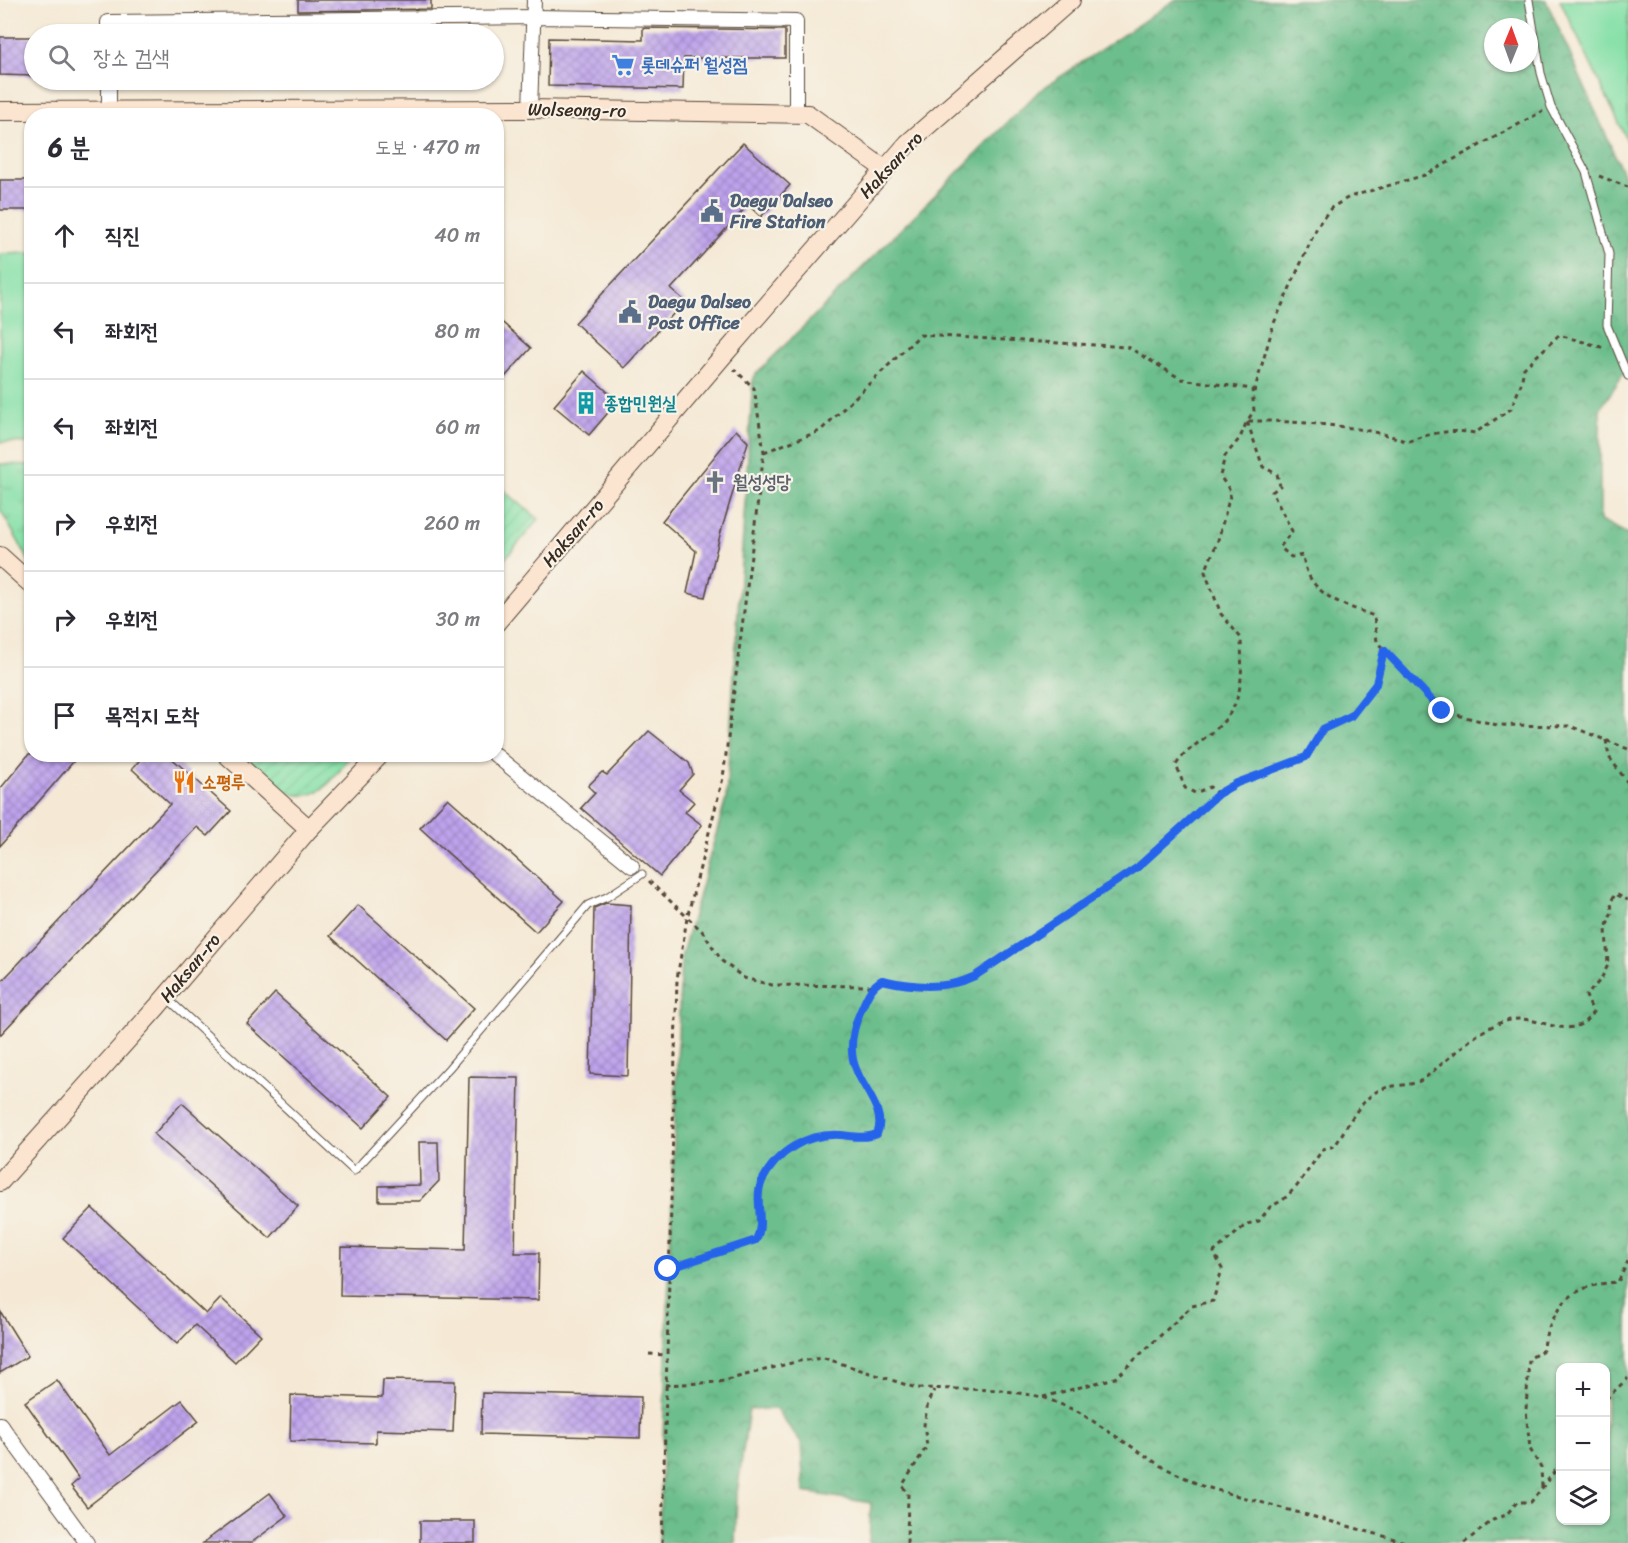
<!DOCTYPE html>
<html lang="ko">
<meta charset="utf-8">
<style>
body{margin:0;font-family:Sriracha,"Poor Story",sans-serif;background:#f2f2f3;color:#2b2b33}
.controls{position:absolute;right:18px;bottom:18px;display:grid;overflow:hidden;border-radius:12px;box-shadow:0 2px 4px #0004}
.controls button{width:54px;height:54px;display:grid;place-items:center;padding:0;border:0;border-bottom:2px solid #e1e1e2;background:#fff;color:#2b2b33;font:30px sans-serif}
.compass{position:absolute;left:1484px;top:18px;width:54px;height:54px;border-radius:50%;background:#fff;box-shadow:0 2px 4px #0004;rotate:1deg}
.stop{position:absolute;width:18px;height:18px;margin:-14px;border:4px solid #2563eb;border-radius:50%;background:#fff}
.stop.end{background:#2563eb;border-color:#fff;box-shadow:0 2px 6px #0008}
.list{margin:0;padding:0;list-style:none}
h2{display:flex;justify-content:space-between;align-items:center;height:78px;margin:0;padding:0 24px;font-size:26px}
h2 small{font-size:20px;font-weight:400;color:#7c7c81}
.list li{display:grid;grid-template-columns:39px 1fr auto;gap:18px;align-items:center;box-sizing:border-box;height:96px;padding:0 24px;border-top:2px solid #e1e1e2}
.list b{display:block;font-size:22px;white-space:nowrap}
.list em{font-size:20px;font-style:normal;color:#7c7c81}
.icon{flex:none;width:33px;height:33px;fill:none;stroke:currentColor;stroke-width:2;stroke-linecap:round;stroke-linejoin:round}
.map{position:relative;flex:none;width:1628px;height:1543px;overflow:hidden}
.search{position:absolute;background:#fff;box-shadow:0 2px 4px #0004;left:24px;top:24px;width:480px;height:66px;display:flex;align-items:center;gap:15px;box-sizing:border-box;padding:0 21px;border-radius:33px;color:#7c7c81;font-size:22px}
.panel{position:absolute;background:#fff;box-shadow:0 2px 4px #0004;left:24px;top:108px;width:480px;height:654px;border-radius:24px}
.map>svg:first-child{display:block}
.grass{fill:url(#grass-tufts);stroke:#608562;stroke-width:1.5}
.forest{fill:url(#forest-crowns);stroke:#547455;stroke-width:1.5;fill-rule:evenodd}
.garden{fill:url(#garden-furrows);stroke:#608562;stroke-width:1.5}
.pitch{fill:#85e0a7;stroke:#608562;stroke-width:1.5}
.building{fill:url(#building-cross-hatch)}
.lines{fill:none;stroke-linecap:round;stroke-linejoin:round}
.lane-casing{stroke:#574739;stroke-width:9}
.street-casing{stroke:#574739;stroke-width:16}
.secondary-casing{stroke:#574739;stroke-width:20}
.path{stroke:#574739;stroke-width:3;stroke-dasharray:4.5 4.5;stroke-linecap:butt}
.lane{stroke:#fff;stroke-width:7}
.street{stroke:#fff;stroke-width:14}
.secondary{stroke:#fce5d0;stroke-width:18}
.route{stroke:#2563eb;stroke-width:8}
.labels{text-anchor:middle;stroke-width:4.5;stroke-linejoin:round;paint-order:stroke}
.shop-label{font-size:18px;font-weight:bold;fill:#366cbe;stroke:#f7f3e8;text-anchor:start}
.street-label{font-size:18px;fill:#3b2a1e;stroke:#f7f3e8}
.service-label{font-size:18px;font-weight:bold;fill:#4e5e75;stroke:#f7f3e8;text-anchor:start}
.culture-label{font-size:18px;font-weight:bold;fill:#0d838f;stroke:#f7f3e8;text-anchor:start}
.worship-label{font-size:18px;font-weight:bold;fill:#5b616d;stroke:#f7f3e8;text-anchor:start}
.food-label{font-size:18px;font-weight:bold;fill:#c56008;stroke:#f7f3e8;text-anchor:start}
</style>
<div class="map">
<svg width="1628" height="1543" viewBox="0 0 1628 1543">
<defs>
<pattern id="grass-tufts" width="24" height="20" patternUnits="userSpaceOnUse" patternTransform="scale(1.5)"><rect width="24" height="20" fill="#85e0a7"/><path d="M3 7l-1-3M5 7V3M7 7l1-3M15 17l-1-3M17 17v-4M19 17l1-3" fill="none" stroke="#74c08f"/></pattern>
<pattern id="forest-crowns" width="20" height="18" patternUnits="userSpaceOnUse" patternTransform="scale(1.5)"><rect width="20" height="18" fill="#6cbe8c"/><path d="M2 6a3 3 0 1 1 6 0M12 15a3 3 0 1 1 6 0" fill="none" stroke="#5a9b72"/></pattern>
<pattern id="garden-furrows" width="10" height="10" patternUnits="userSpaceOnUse" patternTransform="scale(1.5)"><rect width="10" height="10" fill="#85e0a7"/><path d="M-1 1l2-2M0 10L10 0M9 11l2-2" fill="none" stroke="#74c08f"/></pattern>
<pattern id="building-cross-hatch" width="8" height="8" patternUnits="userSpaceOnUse" patternTransform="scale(1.5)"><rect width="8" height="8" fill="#bea3ed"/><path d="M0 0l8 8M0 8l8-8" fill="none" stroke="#9c85bf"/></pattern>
</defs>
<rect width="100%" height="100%" fill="#f7f3e8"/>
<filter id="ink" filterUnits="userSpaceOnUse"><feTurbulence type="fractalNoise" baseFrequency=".0167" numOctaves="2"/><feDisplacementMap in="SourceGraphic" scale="12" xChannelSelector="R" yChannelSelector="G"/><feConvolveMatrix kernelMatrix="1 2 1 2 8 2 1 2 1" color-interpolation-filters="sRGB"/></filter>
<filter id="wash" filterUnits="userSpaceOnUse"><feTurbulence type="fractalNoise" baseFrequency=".008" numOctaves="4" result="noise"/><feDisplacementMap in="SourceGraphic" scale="24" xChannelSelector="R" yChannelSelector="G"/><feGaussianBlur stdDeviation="1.35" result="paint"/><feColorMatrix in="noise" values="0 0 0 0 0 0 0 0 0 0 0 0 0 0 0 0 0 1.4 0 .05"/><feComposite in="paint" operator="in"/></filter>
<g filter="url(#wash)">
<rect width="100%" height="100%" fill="#f5e9d5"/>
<!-- grass -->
<polygon class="grass" points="0,464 31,465 31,564 0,509"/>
<!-- forest -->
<path class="forest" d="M1175,0H1546L1625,178H1628V367L1600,409V521L1628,535V1543H869L871,1503L804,1492L801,1443L776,1409H749L737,1493L735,1543H659L681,957L726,799L753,377L1039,91ZM1493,27H1529V63H1493ZM1560,1368H1606V1520H1560Z"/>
<!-- garden -->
<g class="garden">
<polygon points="497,485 539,519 497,568"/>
<path d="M235,755H351C344,764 337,776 328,784C297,815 259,774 235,755Z"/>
</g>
<!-- pitch -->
<g class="pitch">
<polygon points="1560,0 1628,0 1628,142"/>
<polygon points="31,253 31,443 0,442 0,254"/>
</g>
<g id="blocks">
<!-- building -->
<g class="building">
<polygon points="298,0 431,0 431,9 298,11"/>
<polygon points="431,27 431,34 298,34 298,29"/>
<polygon points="643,28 785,30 785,58 684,58 683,89 548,86 549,38 643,40"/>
<polygon points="0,37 34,37 34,76 0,75"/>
<polygon points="743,143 790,185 761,217 748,205 671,289 685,301 624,368 575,323"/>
<rect x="0" y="180" width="32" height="30"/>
<polygon points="496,317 531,348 496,387"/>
<polygon points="584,371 618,401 589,435 554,406"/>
<polygon points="736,430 748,442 720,535 705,597 687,593 696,551 662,521"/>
<polygon points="649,731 689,763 693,774 679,790 694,802 685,812 702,825 660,876 581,808 595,793 588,786 602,772 607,775"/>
<polygon points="29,754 80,754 0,846 0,789"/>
<polygon points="145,754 167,754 231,811 208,836 197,827 0,1035 0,983 170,804 132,769"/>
<polygon points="448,798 564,901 536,932 420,828"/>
<polygon points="606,903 631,905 628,1076 590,1074 594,908"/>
<polygon points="358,905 474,1008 446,1040 330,936"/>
<polygon points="275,993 391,1097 363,1128 247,1024"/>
<polygon points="469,1077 519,1078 515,1253 539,1253 538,1300 340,1296 341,1247 465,1250"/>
<polygon points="182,1103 298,1206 270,1238 154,1134"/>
<polygon points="419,1142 438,1142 439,1181 420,1201 379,1201 379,1186 420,1185"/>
<polygon points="92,1208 206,1314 221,1298 261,1335 235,1362 195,1325 177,1344 63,1238"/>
<polygon points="0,1311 28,1356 0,1373"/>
<polygon points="57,1380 110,1455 182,1400 199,1421 87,1507 71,1486 79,1479 25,1402"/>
<polygon points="383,1380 455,1381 453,1432 376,1430 376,1443 290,1441 291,1395 382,1398"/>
<polygon points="482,1393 641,1397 640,1438 481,1434"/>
<polygon points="270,1493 287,1516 251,1543 203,1543"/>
<rect x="420" y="1521" width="55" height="22"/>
</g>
</g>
</g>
<g filter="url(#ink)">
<use href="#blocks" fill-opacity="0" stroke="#574739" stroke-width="1.5"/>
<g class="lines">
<!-- lane casing -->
<g class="lane-casing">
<g id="lane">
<polyline points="1529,0 1541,73 1551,107 1586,172 1609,254 1607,325 1628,376"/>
<polyline points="167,998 354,1171 449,1068 588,905 607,897 642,874"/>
</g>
</g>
<!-- street casing -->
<g class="street-casing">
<g id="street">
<polyline points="108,34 108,22 534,17 796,21 796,113"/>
<polyline points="109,80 109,112"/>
<polyline points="530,109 534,0"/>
<polyline points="494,754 632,866"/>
<polyline points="0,1424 87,1543"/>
</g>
</g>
<!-- secondary casing -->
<g class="secondary-casing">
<g id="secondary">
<polyline points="0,111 530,109 808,114 884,169"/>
<polyline points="0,556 32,585"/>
<polyline points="496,623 722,357 908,143 1071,0"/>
<polyline points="226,754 309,829"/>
<polyline points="0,1182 157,1007 309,829 381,754"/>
</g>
</g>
<!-- path -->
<g class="path">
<polyline points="1599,176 1628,187"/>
<polyline points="1254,392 1274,323 1318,225 1331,208 1349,197 1425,175 1543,111"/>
<path d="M764,452L820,431L920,335L1128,347L1181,379L1252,389L1254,411L1247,421L1263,467L1277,474L1280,486L1272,492L1292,531L1280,547L1291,557L1303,555C1307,595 1342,604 1374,616L1377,642L1441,711L1497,725L1570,726L1628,749"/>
<polyline points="1606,740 1609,757 1628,783"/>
<path d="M1218,794L1210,787L1195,793L1185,788L1176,765C1185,751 1197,744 1210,734C1245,707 1242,679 1241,638L1221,614L1205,572L1218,540L1231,492L1220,476L1225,456L1240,438L1247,421C1286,420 1373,426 1407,442C1430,433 1450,429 1475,433L1511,409L1521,384L1524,368L1559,335L1605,348"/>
<polyline points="649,881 702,931 722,961 744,978 772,985 872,986"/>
<path d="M668,1269L756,1240C766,1223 754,1202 761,1184C773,1156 804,1134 835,1135C848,1135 865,1140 877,1134C889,1109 857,1084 853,1060C850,1043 854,1025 861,1010C867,997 870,987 882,980C912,987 947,990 975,976L1139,867L1218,794L1237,783L1306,757L1323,729L1351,716L1376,684L1384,650"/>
<polyline points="649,1354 666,1355"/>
<polyline points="665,1385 719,1382 799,1361 824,1358 916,1388 1001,1390 1043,1397 1079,1412 1161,1466 1202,1486 1409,1543"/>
<path d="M1043,1397L1115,1378L1192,1306L1213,1301L1222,1269L1214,1252L1247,1224L1259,1221L1270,1207L1283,1200L1297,1186L1323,1149L1335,1146C1346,1128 1356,1107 1373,1094C1389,1082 1406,1088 1420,1081C1426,1078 1433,1071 1438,1067C1460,1049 1482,1026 1510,1020C1539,1013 1572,1046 1593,1012L1586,996L1601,979L1608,965L1606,928L1612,912L1611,902L1615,894L1628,900"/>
<polyline points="1606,1399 1628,1378"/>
<path d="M1542,1487L1541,1468L1530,1449L1526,1410L1529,1359L1543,1350C1545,1344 1545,1337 1547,1332C1562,1295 1579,1285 1618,1282L1628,1261"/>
<polyline points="662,1543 677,979 687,918 723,778 764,452 754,388 734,369"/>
<polyline points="907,1543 908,1493 902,1486 927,1446 924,1425 928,1402 934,1390"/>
<polyline points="1464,1543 1493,1520 1506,1515 1517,1502 1531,1502 1555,1471 1560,1471"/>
</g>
<!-- lane -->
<use href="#lane" class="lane"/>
<!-- street -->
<use href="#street" class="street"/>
<!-- secondary -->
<use href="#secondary" class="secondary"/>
</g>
</g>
<g class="lines" filter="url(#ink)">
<!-- route -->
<path class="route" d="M668,1269L756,1240C766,1222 753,1200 762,1181C777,1151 807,1133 841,1135C852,1136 866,1139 877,1134C887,1112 863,1089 856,1069C848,1050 853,1028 861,1010C867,997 870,987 882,980C912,987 947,990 975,976L1138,867L1218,794L1237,783L1306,757L1323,729L1351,716L1376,684L1384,650L1442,711"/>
</g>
<!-- icons -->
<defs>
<g id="supermarket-bare" transform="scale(1.8)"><path d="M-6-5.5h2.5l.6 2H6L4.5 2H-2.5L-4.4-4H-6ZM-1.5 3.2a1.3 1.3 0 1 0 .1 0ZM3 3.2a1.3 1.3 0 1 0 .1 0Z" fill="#3f7fe0" stroke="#f7f3e8" stroke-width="2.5" paint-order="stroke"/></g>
<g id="civic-bare" transform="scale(1.8)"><path d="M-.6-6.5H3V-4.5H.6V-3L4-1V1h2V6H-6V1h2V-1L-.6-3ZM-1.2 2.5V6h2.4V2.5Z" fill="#5c6f8a" stroke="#f7f3e8" stroke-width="2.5" paint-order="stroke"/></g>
<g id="building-bare" transform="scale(1.8)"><path d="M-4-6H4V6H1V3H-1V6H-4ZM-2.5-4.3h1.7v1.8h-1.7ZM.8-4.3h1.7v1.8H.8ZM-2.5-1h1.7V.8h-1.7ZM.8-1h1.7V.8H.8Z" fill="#0f9aa8" stroke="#f7f3e8" stroke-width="2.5" paint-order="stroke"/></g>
<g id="church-bare" transform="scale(1.8)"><path d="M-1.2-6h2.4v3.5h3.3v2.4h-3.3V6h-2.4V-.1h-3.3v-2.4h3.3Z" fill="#6b7280" stroke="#f7f3e8" stroke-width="2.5" paint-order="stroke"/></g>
<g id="restaurant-bare" transform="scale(1.8)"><path d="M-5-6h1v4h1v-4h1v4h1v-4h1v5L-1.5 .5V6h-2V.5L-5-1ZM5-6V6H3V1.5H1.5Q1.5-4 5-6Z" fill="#e8710a" stroke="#f7f3e8" stroke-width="2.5" paint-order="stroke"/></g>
</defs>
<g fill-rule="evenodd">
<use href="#supermarket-bare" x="623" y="65"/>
<use href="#civic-bare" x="712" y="211"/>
<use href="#civic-bare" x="630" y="312"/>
<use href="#building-bare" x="586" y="403"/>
<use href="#church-bare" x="715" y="482"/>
<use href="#restaurant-bare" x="184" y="782"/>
</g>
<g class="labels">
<!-- shop labels -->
<g class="shop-label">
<text x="641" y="71">롯데슈퍼 월성점</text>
</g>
<!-- street labels -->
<g class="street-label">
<text transform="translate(577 110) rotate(1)" y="6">Wolseong-ro</text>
<text transform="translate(891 165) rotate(-47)" y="6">Haksan-ro</text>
<text transform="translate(573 533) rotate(-49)" y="6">Haksan-ro</text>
<text transform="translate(190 968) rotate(-50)" y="6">Haksan-ro</text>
</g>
<!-- service labels -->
<g class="service-label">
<text x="730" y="207">Daegu Dalseo<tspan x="730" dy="21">Fire Station</tspan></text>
<text x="648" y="308">Daegu Dalseo<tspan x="648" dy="21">Post Office</tspan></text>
</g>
<!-- culture labels -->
<g class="culture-label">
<text x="604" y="409">종합민원실</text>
</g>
<!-- worship labels -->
<g class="worship-label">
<text x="733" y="488">월성성당</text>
</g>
<!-- food labels -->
<g class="food-label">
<text x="202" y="788">소평루</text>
</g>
</g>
</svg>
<div class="controls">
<button>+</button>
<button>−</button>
<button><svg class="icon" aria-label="layers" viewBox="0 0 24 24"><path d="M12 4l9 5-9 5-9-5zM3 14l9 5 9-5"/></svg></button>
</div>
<svg class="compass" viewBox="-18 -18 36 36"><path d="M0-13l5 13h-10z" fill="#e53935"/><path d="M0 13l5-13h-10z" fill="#7c7c81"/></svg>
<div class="stop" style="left:668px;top:1269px"></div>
<div class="stop end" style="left:1442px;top:711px"></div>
<div class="search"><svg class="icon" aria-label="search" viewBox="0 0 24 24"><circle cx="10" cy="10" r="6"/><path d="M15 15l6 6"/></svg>장소 검색</div>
<section class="panel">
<h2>6 분<small>도보 · 470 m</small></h2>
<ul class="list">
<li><svg class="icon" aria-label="ahead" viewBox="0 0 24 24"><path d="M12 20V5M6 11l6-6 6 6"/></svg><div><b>직진</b></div><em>40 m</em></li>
<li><svg class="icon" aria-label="left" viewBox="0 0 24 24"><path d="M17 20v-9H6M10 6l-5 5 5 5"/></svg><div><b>좌회전</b></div><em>80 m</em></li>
<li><svg class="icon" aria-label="left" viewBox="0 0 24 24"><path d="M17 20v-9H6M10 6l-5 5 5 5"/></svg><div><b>좌회전</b></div><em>60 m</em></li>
<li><svg class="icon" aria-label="right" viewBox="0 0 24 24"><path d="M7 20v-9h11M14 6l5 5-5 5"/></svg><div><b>우회전</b></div><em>260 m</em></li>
<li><svg class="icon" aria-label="right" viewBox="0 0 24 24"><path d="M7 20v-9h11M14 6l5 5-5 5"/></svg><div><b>우회전</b></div><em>30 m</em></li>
<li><svg class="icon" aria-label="arrive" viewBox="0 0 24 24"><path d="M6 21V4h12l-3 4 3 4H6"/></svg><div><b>목적지 도착</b></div></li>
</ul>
</section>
</div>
